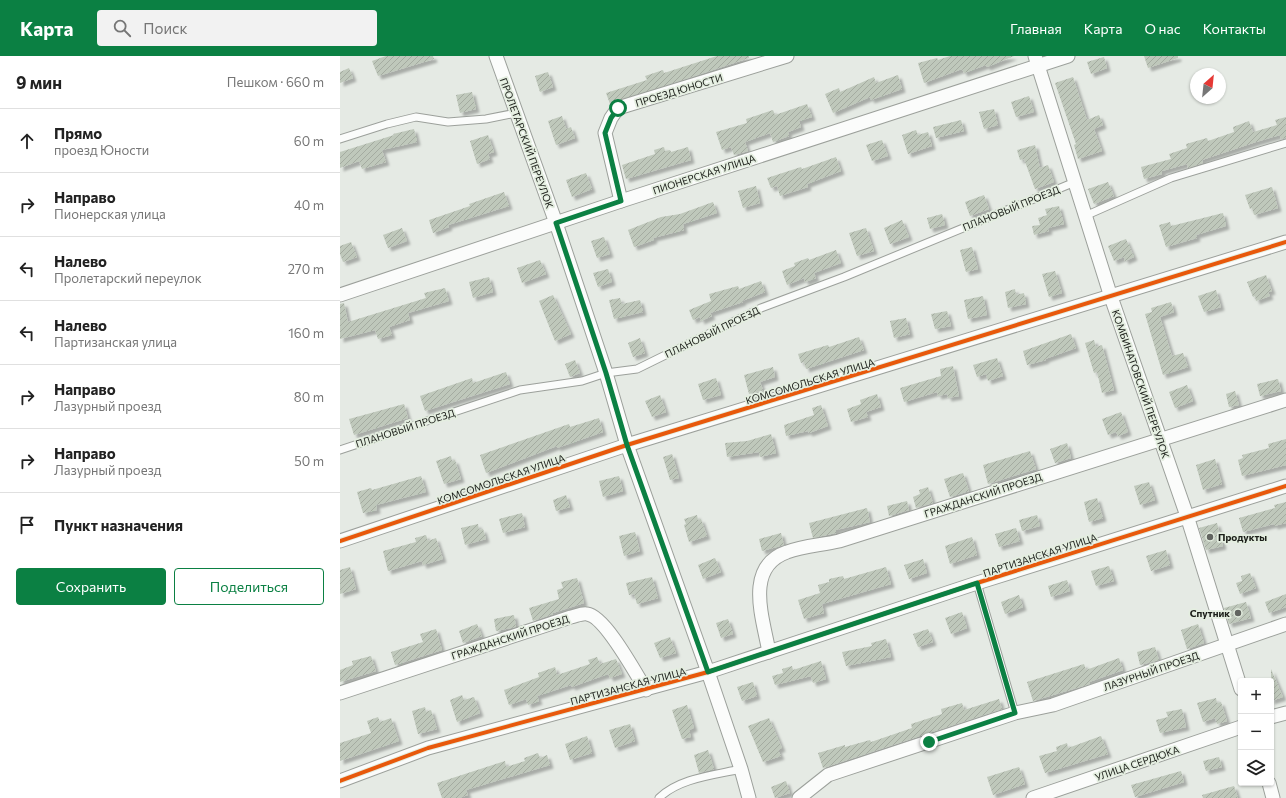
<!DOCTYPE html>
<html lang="ru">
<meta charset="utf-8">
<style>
body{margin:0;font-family:Commissioner,sans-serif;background:#f2f2f2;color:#222}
.controls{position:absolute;right:12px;bottom:12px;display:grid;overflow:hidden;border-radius:4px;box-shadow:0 1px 3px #0004}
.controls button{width:36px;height:36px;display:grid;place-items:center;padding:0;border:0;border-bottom:1px solid #e0e0e0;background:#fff;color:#222;font:20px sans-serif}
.compass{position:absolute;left:850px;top:12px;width:36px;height:36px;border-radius:50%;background:#fff;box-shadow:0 1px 3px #0004;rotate:27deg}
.stop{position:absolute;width:12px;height:12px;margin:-9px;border:3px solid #0b8043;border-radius:50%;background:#fff}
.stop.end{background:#0b8043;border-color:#fff;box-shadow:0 1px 4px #0008}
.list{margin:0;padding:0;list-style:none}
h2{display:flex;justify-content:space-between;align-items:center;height:52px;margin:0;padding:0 16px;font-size:17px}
h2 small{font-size:13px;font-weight:400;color:#767676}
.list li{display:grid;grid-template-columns:26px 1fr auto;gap:12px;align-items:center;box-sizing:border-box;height:64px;padding:0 16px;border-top:1px solid #e0e0e0}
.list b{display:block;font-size:15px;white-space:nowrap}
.list p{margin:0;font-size:13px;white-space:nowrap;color:#767676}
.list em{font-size:13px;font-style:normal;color:#767676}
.actions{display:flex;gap:8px;padding:12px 16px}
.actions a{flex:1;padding:9px 0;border:1px solid #0b8043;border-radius:4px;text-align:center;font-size:14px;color:#0b8043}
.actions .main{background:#0b8043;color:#fff}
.icon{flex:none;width:22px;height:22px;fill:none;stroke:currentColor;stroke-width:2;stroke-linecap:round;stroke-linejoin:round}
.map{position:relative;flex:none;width:946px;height:742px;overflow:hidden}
header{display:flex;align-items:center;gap:24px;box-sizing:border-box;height:56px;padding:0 20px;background:#0b8043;color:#fff}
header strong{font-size:19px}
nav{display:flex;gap:22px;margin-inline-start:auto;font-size:14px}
.search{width:280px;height:36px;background:#f2f2f2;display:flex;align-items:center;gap:10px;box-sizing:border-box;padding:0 14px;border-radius:4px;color:#767676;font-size:15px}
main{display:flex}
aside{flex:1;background:#fff}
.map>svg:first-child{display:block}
.building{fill:url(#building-hatch);filter:url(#shadow)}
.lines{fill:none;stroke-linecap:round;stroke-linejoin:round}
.service-casing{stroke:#9ca09b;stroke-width:9}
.minor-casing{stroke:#9ca09b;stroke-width:15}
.service{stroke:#fbfcfb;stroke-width:7}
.minor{stroke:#fbfcfb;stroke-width:13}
.cycleway-casing{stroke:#e4eee0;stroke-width:6}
.cycleway{stroke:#e8590c;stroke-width:4}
.route{stroke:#0b8043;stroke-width:5}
.poi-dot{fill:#626560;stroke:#e4eee0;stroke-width:1.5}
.labels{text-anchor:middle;stroke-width:3.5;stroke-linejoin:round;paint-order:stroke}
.street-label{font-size:10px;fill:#1b1e19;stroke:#e4eee0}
.poi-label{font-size:10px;font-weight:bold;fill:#1b1e19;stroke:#e4eee0;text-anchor:start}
</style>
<header>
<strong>Карта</strong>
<div class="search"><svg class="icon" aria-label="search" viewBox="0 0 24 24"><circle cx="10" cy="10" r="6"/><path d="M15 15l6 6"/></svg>Поиск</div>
<nav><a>Главная</a><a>Карта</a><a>О нас</a><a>Контакты</a></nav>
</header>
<main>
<aside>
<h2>9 мин<small>Пешком · 660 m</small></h2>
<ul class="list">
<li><svg class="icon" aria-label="ahead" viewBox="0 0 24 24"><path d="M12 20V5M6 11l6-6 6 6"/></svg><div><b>Прямо</b><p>проезд Юности</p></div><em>60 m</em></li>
<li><svg class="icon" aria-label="right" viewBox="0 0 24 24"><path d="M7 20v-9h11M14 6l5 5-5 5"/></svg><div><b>Направо</b><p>Пионерская улица</p></div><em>40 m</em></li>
<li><svg class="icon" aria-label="left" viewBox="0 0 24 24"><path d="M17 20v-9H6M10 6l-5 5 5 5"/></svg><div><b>Налево</b><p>Пролетарский переулок</p></div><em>270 m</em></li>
<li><svg class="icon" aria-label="left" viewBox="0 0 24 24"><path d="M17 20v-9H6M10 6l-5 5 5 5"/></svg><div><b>Налево</b><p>Партизанская улица</p></div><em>160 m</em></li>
<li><svg class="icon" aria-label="right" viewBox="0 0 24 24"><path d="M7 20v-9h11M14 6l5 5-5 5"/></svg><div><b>Направо</b><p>Лазурный проезд</p></div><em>80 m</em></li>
<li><svg class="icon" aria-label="right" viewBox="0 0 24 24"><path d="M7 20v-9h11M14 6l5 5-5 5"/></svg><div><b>Направо</b><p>Лазурный проезд</p></div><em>50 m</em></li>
<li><svg class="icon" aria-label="arrive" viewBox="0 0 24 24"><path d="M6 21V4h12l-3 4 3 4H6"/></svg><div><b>Пункт назначения</b></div></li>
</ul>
<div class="actions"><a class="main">Сохранить</a><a>Поделиться</a></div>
</aside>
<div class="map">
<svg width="946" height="742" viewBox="0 0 946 742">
<defs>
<pattern id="building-hatch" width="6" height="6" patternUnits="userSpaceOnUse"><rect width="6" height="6" fill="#bfc8bb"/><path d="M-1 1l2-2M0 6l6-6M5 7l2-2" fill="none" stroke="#a4aba0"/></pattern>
<filter id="shadow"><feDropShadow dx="3.5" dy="3.5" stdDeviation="1" flood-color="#0004"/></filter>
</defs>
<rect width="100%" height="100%" fill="#e5eae4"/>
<!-- building -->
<g class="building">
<polygon points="46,0 93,0 94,3 38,20 32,5"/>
<polygon points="377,0 409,0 409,2 270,48 266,37 307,24 305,20 323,14 324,17"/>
<polygon points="610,0 674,0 647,11 646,9 624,17 622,13 584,27 578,7 597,2 598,4"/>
<polygon points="804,0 838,0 838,2 808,12"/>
<polygon points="764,1 767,12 751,18 747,6"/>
<polygon points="9,12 13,22 0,27 0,16"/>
<polygon points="208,16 213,31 200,36 195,20"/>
<polygon points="558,19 562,33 531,44 530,41 493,57 485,38 499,32 500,36 534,21 536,27"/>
<polygon points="733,21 747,64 759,59 763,69 754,73 762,95 738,103 734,89 736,88 715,27"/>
<polygon points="132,36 136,53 120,57 116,39"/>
<polygon points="689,40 694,56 676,61 671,46"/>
<polygon points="467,48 472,61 459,65 461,71 448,76 449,80 433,86 430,77 405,86 408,95 394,99 391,91 382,94 376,76 407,67 406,63 433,54 435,59"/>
<polygon points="654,53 658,69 644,73 639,56"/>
<polygon points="222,60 226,73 231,71 235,82 216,89 208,65"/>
<polygon points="946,61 946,82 941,83 940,79 916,86 862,104 863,107 848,112 847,108 822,115 822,118 804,123 801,111 831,103 829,98 847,92 846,88 867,82 868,85 894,76 893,71 909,65 913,76 937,69 935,64"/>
<polygon points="621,64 624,75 596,82 593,71"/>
<polygon points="74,73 77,86 42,94 46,106 22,113 19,105 0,112 0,96 54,79 53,78"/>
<polygon points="576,74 578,79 588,76 592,90 568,98 562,79"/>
<polygon points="148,79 154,96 148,98 150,103 137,108 130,85"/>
<polygon points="542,84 548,100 532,105 526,89"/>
<polygon points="695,89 700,112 708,109 714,126 695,133 684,103 680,104 677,94"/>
<polygon points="324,91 325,95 330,94 331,96 348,91 351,104 286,123 282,109 315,98 314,94"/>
<polygon points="496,101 501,115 467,128 468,131 440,140 437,130 431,132 427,122 461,111 462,113"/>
<polygon points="246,117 252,133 232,141 226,124"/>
<polygon points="768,126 774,140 754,148 748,133"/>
<polygon points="416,130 420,147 403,152 398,135"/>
<polygon points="932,131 938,152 914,159 912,152 910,153 905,139"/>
<polygon points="164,136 169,150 108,169 109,171 93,177 89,164 130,150 129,148"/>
<polygon points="644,139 649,153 630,160 625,146"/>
<polygon points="373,146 377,157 343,168 344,174 313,182 314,184 294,191 288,174 321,161 340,158"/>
<polygon points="719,150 724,168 708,172 709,175 694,179 692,170 700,169 698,162 707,159 705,153"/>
<polygon points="883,157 886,170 856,179 857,182 826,191 819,169 830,166 831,170"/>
<polygon points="602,158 605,169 590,173 587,162"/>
<polygon points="562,164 569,181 550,188 544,172"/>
<polygon points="62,172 67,185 48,192 43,179"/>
<polygon points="526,172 534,195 517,200 509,177"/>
<polygon points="264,181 270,198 257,202 251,185"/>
<polygon points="786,183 794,201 785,205 784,201 774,205 768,190"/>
<polygon points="11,186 17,201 3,206 0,198 0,190"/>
<polygon points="632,191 638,213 626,216 620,194"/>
<polygon points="496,194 501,207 474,217 476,222 465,226 464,222 447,229 442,215 455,210 454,207 468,202 469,204"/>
<polygon points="200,204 206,218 182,227 177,212"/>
<polygon points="268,213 272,226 258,231 253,217"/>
<polygon points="715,215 722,237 709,241 702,218"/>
<polygon points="926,219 932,235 928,236 930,240 916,245 915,240 913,241 907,226"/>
<polygon points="149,221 153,236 133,242 129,226"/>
<polygon points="421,225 425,236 402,245 403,246 370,257 372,260 361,265 360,261 353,264 349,254 371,245 369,238 398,230 399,233"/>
<polygon points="105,232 109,245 68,257 70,264 49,271 52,279 38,283 35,274 0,283 0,248 4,247 8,266 86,242 84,237"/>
<polygon points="675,233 676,239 684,237 686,248 668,252 665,236"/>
<polygon points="876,234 881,251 864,256 858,240"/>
<polygon points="213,239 231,278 215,285 199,245"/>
<polygon points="643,240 647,259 628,263 624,244"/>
<polygon points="280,242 282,248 300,244 303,256 274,263 269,244"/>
<polygon points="831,246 834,256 820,261 832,300 843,297 848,311 823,319 805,258 812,256 811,252"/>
<polygon points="607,255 611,270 595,273 591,258"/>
<polygon points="566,262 570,278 554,282 550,265"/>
<polygon points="731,278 736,292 705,303 706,304 687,309 683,295"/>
<polygon points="519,281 524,294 466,313 464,306 461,307 458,298 488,289 489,291"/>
<polygon points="300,282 305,297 293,301 288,287"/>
<polygon points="754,284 756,291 762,289 774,334 762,337 757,316 754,317 745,287"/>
<polygon points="657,302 663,320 648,325 646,318 637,321 633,309"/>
<polygon points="235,304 240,317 230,321 225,308"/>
<polygon points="613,310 619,340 608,342 607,338 598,340 597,336 564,346 560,332 601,320 600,313"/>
<polygon points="433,311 435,321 420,326 423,334 409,338 404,319"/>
<polygon points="166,316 170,328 85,355 80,340 132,322 133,327"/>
<polygon points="376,322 381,339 363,344 358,328"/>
<polygon points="938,323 941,335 920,340 917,328"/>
<polygon points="847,329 853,345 835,352 829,336"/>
<polygon points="895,335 899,349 889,351 886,338"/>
<polygon points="537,338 541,351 526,356 528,361 511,366 507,353 521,348 520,344"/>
<polygon points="320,339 326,356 312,361 305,345"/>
<polygon points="64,348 68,362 14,379 9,363"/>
<polygon points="481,349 488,370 469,377 468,375 446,380 444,369 474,359 472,352"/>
<polygon points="781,356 788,376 778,380 776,376 768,379 762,363"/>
<polygon points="259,362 263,376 217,392 217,390 146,417 140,399 229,368 230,371"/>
<polygon points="431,378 436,397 420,401 419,396 387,401 385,387 407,385"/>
<polygon points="946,383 946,409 902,420 898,404 903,402 902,399 929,392 928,388"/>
<polygon points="727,387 731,402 715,407 710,393"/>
<polygon points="690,395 696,413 648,428 643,409"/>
<polygon points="332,398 339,422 330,424 323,401"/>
<polygon points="111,400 112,405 115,404 121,423 104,428 96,405"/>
<polygon points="875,403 882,428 863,434 856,409"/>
<polygon points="623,417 629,435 610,441 604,423"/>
<polygon points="81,420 86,436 36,449 37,454 23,457 17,436 31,432 32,434"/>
<polygon points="279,420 283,435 263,441 259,425"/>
<polygon points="809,426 815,444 800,449 794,430"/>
<polygon points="588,431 593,447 576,452 573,441 580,438 579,434"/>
<polygon points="226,439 230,451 216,455 213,444"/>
<polygon points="757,442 763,462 749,466 744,446"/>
<polygon points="567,445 569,454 549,460 547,450"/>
<polygon points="946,446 946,467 934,470 934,468 903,476 899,462 935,452 934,449"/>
<polygon points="527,452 530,466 496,474 496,477 473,482 469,467"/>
<polygon points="182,457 185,471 163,477 159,463"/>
<polygon points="357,459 358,464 361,463 367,480 349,486 344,469 346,468 344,463"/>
<polygon points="697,459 700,470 682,475 679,464"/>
<polygon points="877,467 883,490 866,494 859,472"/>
<polygon points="138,468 139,474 143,473 146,483 125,489 121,472"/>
<polygon points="676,472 680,485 659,491 655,478"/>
<polygon points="295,476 300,495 284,500 279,480"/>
<polygon points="441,477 444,489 422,495 419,483"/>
<polygon points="86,479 88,485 96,482 103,503 83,509 82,505 48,515 43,495 76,486 75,482"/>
<polygon points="632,481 637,499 610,508 605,490"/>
<polygon points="826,494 830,509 811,515 806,500"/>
<polygon points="375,502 381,516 363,523 358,509"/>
<polygon points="583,503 587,517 569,523 564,509"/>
<polygon points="769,510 774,525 756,530 751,515"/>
<polygon points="10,511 16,533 0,538 0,514"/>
<polygon points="546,511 551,528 482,548 484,557 464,563 458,544 480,537 478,529 489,526 489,523 503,520 504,523"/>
<polygon points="910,517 916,532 900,538 896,527 902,525 901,520"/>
<polygon points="312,521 318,542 297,548 294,538 289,539 286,527"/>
<polygon points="237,522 244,547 213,557 213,558 193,565 189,552 219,543 217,534 223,532 221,526"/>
<polygon points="727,524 730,535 711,541 708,530"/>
<polygon points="946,538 946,551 929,557 925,546"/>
<polygon points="679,539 683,551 665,558 661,546"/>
<polygon points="906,546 911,562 889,568 884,552"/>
<polygon points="622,556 627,572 611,578 605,562"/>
<polygon points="174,559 176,571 156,575 154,563"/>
<polygon points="388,563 393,578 381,582 376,567"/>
<polygon points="137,568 142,580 123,587 119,575"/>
<polygon points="858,568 864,587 847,593 841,574"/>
<polygon points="96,573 102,594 55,609 51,596 83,586 80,578"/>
<polygon points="588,573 593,586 578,591 573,578"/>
<polygon points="330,581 336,597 320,602 314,587"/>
<polygon points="546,583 551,601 506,610 502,596 532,590 531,587"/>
<polygon points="815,591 819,604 800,609 797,596"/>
<polygon points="31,600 36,615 0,626 0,614 13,609 12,605"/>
<polygon points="257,601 260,608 276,603 282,618 270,622 268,618 232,631 231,629 197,640 199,645 188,649 186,643 169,649 164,634 199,621 198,617 215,611 217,619 250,608 248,604"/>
<polygon points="779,602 783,614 749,626 750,628 693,645 687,626 744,608 746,614"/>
<polygon points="481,605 486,623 473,627 471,620 435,629 432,620 443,617 442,613 452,610 453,614"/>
<polygon points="931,613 943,641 931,645"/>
<polygon points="413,626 417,640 402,645 397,631"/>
<polygon points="122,639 124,644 134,641 140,657 117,666 110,644"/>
<polygon points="876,642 877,647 881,646 887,665 877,668 875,662 863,666 857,647"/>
<polygon points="659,643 662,653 483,712 478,697 505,689 505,691 530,684 531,686 572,672 571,668 602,658 601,653 622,647 624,654"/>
<polygon points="347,649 354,672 349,674 351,681 342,683 332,654"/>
<polygon points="85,651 86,656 91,654 97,673 78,678 72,655"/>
<polygon points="842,653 846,671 820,677 816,664 828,661 826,656"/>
<polygon points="38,661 40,666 51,662 59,685 0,705 0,687 31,677 27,665"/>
<polygon points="429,662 442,692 438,694 441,700 423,706 408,670"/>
<polygon points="290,668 295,685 275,692 269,674"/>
<polygon points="247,680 252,697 230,704 225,688"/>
<polygon points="761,680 768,698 705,717 699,700 717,695 716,691 727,687 728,692"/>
<polygon points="368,694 374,713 359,717 354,699"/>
<polygon points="198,697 200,702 207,699 210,709 126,734 128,739 119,742 102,742 97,727 165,705 166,711 185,705 184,702"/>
<polygon points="879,701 882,711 866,715 863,705"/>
<polygon points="679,711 685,728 653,739 647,721"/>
<polygon points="841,715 844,726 795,741 791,729"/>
<polygon points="446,725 450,737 435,742 431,731"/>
<polygon points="894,730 898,742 863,742 862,739"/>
</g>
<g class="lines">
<!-- service casing -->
<g class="service-casing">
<g id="service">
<polyline points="0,83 47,68 76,61 108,66 146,63 176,57"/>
<polyline points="745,160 831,122 946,87"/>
<polyline points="0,394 180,334 242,325 266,317 297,313 421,252 504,221 735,126"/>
<polyline points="637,527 675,657"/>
<path d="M319,742C339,722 375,719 401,713"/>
</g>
</g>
<!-- minor casing -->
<g class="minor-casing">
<g id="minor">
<polyline points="156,0 216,167 266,317 287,389 368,616 401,713 409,742"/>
<polyline points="695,0 771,241 847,460 901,633"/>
<polyline points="281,145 265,77 271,62 278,52 447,0"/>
<polyline points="0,239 281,145 728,0"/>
<polyline points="0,485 287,389 946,186"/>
<path d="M429,596C423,562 404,511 447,496C463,490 482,489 499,485L946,344"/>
<path d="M0,637L231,561C236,560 242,557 247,558C265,560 296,618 306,634"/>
<polyline points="931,661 946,657"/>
<polyline points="0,725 88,692 368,616 637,527 946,430"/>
<polyline points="929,727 933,742"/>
<polyline points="459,742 488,719 675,657 713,649 946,568"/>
<polyline points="693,742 901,671"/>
</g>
</g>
<!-- service -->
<use href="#service" class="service"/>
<!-- minor -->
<use href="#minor" class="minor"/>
<!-- cycleway casing -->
<g class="cycleway-casing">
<g id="cycleway">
<polyline points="0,485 287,389 946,186"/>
<polyline points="0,725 88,692 368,616 637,527 946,430"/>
</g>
</g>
<!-- cycleway -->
<use href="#cycleway" class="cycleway"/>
</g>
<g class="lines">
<!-- route -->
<polyline class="route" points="278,52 271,62 265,77 281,145 216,167 266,317 287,389 368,616 637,527 675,657 589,686"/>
</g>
<!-- markers -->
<g class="poi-dot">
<circle cx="870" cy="481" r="4"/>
<circle cx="898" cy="557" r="4"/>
</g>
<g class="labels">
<!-- street labels -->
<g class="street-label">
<text transform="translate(339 34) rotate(-17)" y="4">ПРОЕЗД ЮНОСТИ</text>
<text transform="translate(187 87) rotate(70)" y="4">ПРОЛЕТАРСКИЙ ПЕРЕУЛОК</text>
<text transform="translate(364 118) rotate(-18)" y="4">ПИОНЕРСКАЯ УЛИЦА</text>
<text transform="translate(671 152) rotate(-22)" y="4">ПЛАНОВЫЙ ПРОЕЗД</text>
<text transform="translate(372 276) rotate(-26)" y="4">ПЛАНОВЫЙ ПРОЕЗД</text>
<text transform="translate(470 325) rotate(-17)" y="4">КОМСОМОЛЬСКАЯ УЛИЦА</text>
<text transform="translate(801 328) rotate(71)" y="4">КОМБИНАТОВСКИЙ ПЕРЕУЛОК</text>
<text transform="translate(65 372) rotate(-18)" y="4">ПЛАНОВЫЙ ПРОЕЗД</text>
<text transform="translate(161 423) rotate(-19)" y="4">КОМСОМОЛЬСКАЯ УЛИЦА</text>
<text transform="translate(643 439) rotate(-18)" y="4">ГРАЖДАНСКИЙ ПРОЕЗД</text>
<text transform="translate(700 499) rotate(-18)" y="4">ПАРТИЗАНСКАЯ УЛИЦА</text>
<text transform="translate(170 581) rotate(-18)" y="4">ГРАЖДАНСКИЙ ПРОЕЗД</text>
<text transform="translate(811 615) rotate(-19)" y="4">ЛАЗУРНЫЙ ПРОЕЗД</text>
<text transform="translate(288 630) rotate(-15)" y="4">ПАРТИЗАНСКАЯ УЛИЦА</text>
<text transform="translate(797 707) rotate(-19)" y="4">УЛИЦА СЕРДЮКА</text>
</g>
<!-- poi labels -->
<g class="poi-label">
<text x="878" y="485">Продукты</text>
<text x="890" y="561" text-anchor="end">Спутник</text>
</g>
</g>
</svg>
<div class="controls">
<button>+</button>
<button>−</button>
<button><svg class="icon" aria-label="layers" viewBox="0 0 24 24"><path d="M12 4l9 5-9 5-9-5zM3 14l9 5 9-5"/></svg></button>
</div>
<svg class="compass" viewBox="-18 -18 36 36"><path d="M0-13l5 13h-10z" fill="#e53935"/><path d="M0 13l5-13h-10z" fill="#767676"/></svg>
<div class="stop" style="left:278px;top:52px"></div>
<div class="stop end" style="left:589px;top:686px"></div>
</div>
</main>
